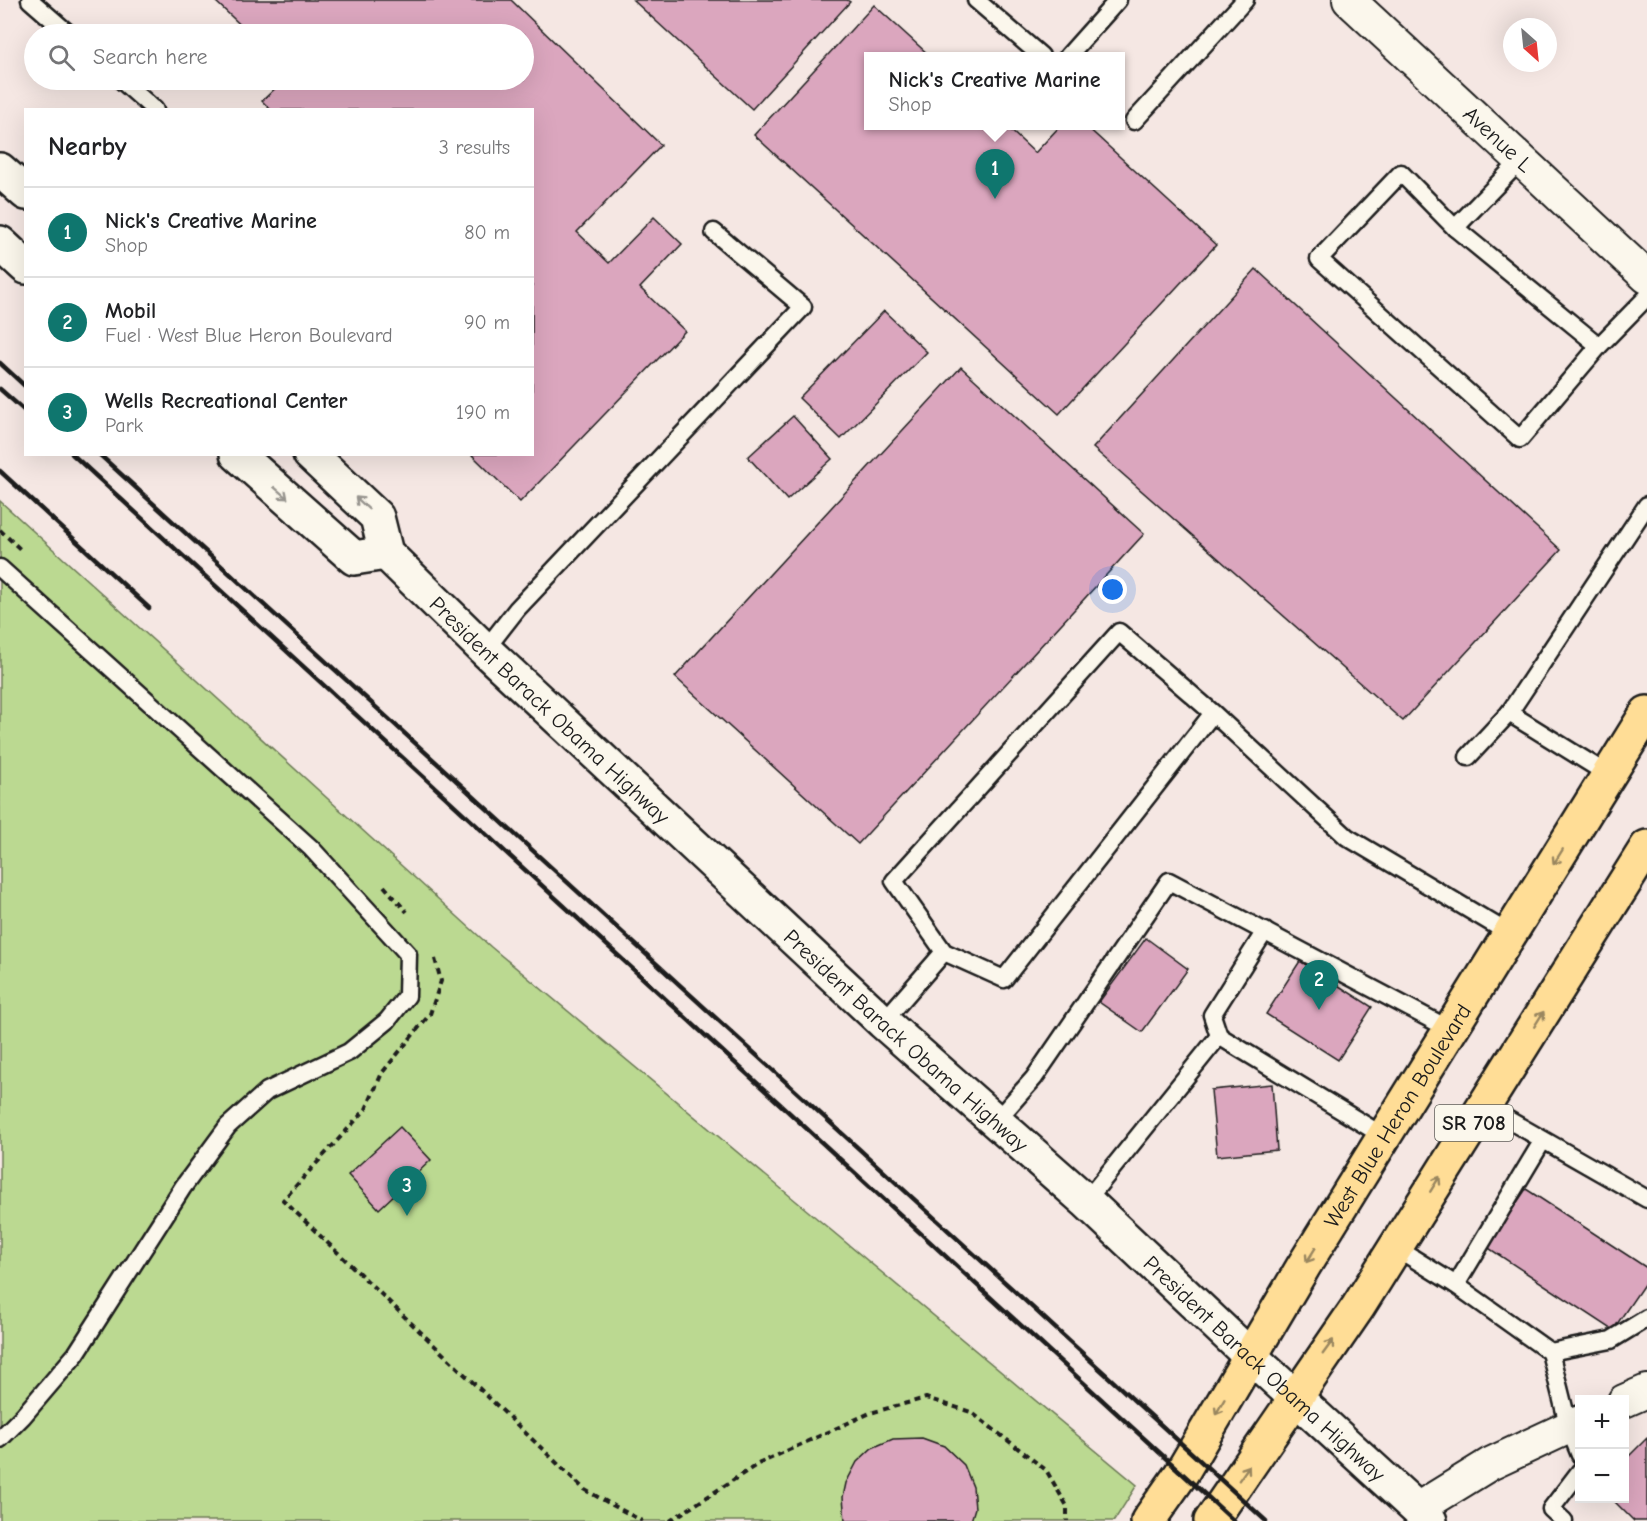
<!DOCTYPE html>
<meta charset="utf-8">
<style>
body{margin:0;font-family:"Comic Neue",sans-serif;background:#f2f2f2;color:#202124}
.controls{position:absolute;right:18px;bottom:18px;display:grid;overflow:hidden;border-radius:0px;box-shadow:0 6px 24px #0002}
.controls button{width:54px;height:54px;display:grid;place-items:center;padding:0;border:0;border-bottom:2px solid #e0e0e0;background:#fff;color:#202124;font:30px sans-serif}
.compass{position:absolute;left:1503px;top:18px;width:54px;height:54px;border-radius:50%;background:#fff;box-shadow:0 6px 24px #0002;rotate:153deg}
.you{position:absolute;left:1113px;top:590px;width:21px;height:21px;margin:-15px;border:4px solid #fff;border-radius:50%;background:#1a73e8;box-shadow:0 0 0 9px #1a73e833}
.badge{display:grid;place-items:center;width:39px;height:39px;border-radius:50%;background:#0f766e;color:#fff;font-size:20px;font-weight:700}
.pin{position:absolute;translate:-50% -50px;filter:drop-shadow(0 2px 3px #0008)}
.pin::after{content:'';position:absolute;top:32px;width:21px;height:18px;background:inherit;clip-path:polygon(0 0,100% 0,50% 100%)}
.popup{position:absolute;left:864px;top:52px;width:261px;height:78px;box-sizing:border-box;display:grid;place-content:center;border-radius:0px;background:#fff;filter:drop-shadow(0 2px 4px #0005);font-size:20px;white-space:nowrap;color:#757577}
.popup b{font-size:22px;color:#202124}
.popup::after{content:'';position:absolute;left:50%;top:100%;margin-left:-12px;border:12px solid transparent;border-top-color:#fff}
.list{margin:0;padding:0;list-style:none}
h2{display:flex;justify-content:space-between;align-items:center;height:78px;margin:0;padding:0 24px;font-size:26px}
h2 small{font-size:20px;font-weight:400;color:#757577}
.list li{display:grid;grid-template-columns:39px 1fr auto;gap:18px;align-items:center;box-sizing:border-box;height:90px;padding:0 24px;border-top:2px solid #e0e0e0}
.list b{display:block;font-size:22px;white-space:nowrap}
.list p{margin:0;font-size:20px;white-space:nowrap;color:#757577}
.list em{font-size:20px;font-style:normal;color:#757577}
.icon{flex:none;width:33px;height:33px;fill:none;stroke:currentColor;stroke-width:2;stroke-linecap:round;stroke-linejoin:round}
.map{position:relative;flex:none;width:1647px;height:1521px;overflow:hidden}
.search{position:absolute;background:#fff;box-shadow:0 6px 24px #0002;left:24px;top:24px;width:510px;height:66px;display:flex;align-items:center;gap:15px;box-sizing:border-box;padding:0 21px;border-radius:33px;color:#757577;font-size:22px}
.panel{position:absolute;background:#fff;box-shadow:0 6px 24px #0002;left:24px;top:108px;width:510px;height:348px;border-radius:0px}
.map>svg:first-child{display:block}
.green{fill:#bbd991;stroke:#6c7a56;stroke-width:1.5}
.building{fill:#dba6be;stroke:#1c1c1c;stroke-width:1.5}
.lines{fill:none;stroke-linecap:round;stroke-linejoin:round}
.service-casing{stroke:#1c1c1c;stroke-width:21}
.minor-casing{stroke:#1c1c1c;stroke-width:36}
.secondary-casing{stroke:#1c1c1c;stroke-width:38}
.primary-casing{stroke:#1c1c1c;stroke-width:38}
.path{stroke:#1c1c1c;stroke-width:4;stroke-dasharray:6 4.5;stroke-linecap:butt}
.service{stroke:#fbf7ec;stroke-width:16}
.minor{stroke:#fbf7ec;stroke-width:32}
.secondary{stroke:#fbf7ec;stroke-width:33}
.primary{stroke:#ffdd96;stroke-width:33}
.rail{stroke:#1c1c1c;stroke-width:4.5}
.oneway{stroke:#97948e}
.oneway2{stroke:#99865f}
.labels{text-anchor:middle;stroke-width:4.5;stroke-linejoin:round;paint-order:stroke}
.shield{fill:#fbf7ec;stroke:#5f5e5a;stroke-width:1.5}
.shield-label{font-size:21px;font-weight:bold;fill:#1c1c1c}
.street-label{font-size:22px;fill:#1c1c1c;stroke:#fbf7ec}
</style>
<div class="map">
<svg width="1647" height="1521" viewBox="0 0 1647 1521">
<rect width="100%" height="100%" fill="#f5e7e3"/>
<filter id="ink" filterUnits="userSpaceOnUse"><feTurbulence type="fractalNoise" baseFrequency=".0167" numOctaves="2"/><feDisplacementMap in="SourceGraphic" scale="12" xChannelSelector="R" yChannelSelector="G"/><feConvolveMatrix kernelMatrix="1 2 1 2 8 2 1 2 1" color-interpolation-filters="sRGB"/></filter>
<g filter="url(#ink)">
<!-- green -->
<polygon class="green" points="0,501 491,947 1137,1485 1114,1521 0,1521"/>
<!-- building -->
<g class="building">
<polygon points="214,0 511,0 661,145 577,232 609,263 654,217 682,244 640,288 685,331 520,502 471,454 532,454 532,110 271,110 262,101 284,80 524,80 524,34 250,34"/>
<polygon points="633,0 847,0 850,2 752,109"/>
<polygon points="874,5 930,56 869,56 869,125 1005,125 1035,153 1061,125 1085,125 1216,245 1059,414 754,135"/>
<polygon points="1256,269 1561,550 1403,721 1093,448"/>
<polygon points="884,311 927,352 841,439 799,398"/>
<polygon points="961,367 1144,534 858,844 675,677"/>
<polygon points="793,416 832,459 787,500 748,457"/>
<polygon points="1146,938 1188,969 1142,1032 1099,1002"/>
<polygon points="1300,961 1372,1007 1338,1060 1266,1014"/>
<polygon points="1272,1084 1277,1150 1217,1156 1211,1090"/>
<polygon points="400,1127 431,1160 379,1209 348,1175"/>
<polygon points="1526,1189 1647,1268 1647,1280 1613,1330 1487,1247"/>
<polygon points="922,1438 944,1446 964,1465 973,1487 975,1508 971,1521 845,1521 843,1497 846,1483 857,1462 872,1448 893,1439"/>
<polygon points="1647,1438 1647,1521 1634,1521 1611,1498 1624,1498 1624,1461"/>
</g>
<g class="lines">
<!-- service casing -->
<g class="service-casing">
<g id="service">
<polyline points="30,0 69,34"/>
<polyline points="976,0 1041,56"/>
<polyline points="1068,56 1118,0"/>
<polyline points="121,80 155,110"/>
<polyline points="1134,121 1245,0"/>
<polyline points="1455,228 1521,160"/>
<polyline points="1599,346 1455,228 1401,173 1319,259 1520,439 1599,346 1647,297"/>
<polyline points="0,568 311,848 408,954 407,996 387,1021 349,1052 267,1091 228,1126 183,1187 76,1354 23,1416 0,1439"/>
<polyline points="485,650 517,609 803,307 714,232"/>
<polyline points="1213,713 1004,979 944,952 894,881 1119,632 1213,713 1347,837 1510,934"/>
<polyline points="1468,757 1509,713"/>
<polyline points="1609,775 1509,713 1647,505"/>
<polyline points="883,1022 944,952"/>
<polyline points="1219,1036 1212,1015 1265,931"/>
<polyline points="1484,1106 1647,1199"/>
<polyline points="995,1122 1034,1078 1169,881 1451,1030"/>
<polyline points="1086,1201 1219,1036 1385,1137"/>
<polyline points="1395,1247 1456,1285 1550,1352 1569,1428 1580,1455"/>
<polyline points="1456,1285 1543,1140"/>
<polyline points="1550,1352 1611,1340 1647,1318"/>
<polyline points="1564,1521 1551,1509 1580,1471"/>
</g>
</g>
<!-- minor casing -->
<g class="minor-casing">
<g id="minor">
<path id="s1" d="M1349,0L1647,277"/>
<polyline points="1624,1401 1647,1391"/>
<polyline points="1417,1509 1490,1464 1580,1422"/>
</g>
</g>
<!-- secondary casing -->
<g class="secondary-casing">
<g id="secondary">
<polyline points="0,170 26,193"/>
<polyline points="0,243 26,267"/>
<polyline points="237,454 354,558 386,553"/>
<path id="s2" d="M310,454L377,517L386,553L485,650L883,1022L1086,1201L1250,1356L1430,1521"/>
</g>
</g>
<!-- primary casing -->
<g class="primary-casing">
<g id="primary">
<path id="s3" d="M1148,1521L1181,1474L1303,1267L1647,713"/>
<polyline points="1211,1521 1358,1307 1647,847"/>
</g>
</g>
<!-- path -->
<g class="path">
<polyline points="0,530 20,549"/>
<polyline points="384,886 407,912"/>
<polyline points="435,959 441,981 430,1014 382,1073 366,1109 283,1200 585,1490 642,1521"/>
<polyline points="670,1521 758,1464 870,1413 926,1398 971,1412 1046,1470 1067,1506 1067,1521"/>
</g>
<!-- service -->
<use href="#service" class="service"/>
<!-- minor -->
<use href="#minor" class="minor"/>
<!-- secondary -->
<use href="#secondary" class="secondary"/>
<!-- primary -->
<use href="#primary" class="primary"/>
<!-- rail -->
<g class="rail">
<polyline points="0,363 26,387"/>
<polyline points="0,389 26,412"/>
<polyline points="72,454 1234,1521"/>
<polyline points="99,454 1266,1521"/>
<polyline points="0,471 149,608"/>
</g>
</g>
<!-- one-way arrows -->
<defs><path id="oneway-shaft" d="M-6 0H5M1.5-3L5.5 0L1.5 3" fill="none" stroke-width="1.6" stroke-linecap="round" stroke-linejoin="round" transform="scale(1.5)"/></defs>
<g class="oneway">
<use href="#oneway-shaft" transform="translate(281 493) rotate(41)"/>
<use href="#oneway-shaft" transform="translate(362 503) rotate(-137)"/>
</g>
<g class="oneway2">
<use href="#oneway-shaft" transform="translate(1558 857) rotate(122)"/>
<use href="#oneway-shaft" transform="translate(1539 1019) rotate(-58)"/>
<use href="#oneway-shaft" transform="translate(1435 1184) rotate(-58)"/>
<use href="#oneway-shaft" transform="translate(1311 1255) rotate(122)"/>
<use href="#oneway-shaft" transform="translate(1328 1347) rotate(-54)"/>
<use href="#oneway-shaft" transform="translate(1220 1407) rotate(120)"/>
<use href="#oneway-shaft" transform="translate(1244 1473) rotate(-55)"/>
</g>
</g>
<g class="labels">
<!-- shield labels -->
<rect class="shield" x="1435" y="1105" width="78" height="36" rx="4.5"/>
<g class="shield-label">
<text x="1474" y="1130">SR 708</text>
</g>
<!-- street labels -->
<g class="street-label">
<text dy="8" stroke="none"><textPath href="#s1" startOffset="204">Avenue L</textPath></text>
<text dy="8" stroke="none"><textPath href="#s2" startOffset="356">President Barack Obama Highway</textPath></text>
<text dy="8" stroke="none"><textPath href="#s2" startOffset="842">President Barack Obama Highway</textPath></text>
<text dy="8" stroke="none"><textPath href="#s3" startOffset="476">West Blue Heron Boulevard</textPath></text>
<text dy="8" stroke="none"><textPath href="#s2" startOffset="1328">President Barack Obama Highway</textPath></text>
</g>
</g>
</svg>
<div class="controls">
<button>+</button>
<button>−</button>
</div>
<svg class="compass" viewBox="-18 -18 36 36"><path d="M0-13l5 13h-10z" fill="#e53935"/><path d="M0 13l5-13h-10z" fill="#757577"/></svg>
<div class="you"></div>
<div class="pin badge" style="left:995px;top:199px">1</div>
<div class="popup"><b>Nick's Creative Marine</b>Shop</div>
<div class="pin badge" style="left:1319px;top:1010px">2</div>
<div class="pin badge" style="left:407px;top:1216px">3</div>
<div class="search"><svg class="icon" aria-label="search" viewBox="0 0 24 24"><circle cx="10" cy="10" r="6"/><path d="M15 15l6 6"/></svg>Search here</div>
<section class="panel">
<h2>Nearby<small>3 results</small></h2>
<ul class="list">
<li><span class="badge">1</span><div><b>Nick's Creative Marine</b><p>Shop</p></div><em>80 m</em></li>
<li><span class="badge">2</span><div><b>Mobil</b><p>Fuel · West Blue Heron Boulevard</p></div><em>90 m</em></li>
<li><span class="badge">3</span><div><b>Wells Recreational Center</b><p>Park</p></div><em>190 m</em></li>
</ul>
</section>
</div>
